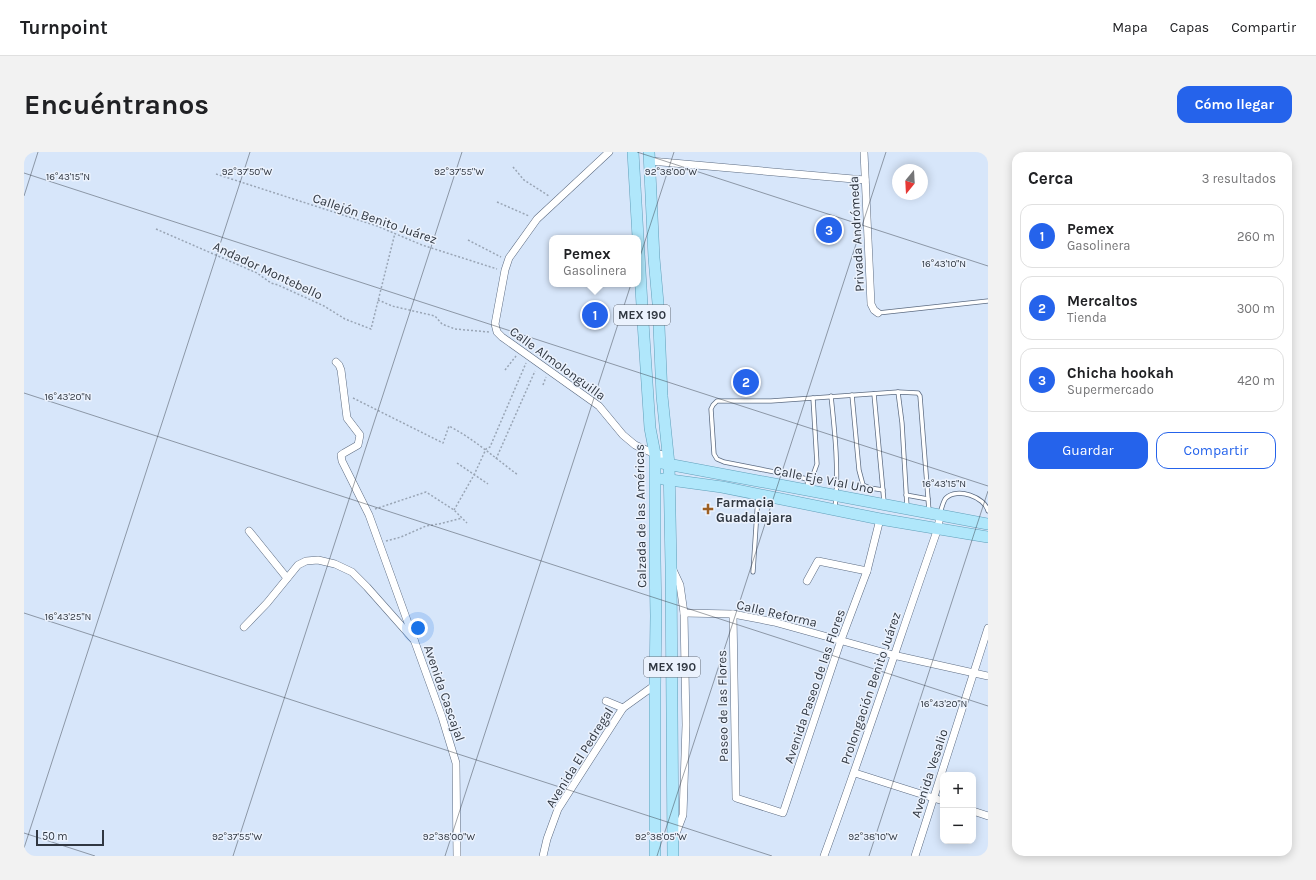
<!DOCTYPE html>
<html lang="es">
<meta charset="utf-8">
<style>
body{margin:0;font-family:Karla,sans-serif;background:#f2f2f2;color:#202124}
.controls{position:absolute;right:12px;bottom:12px;display:grid;overflow:hidden;border-radius:8px;box-shadow:0 2px 10px #0003}
.controls button{width:36px;height:36px;display:grid;place-items:center;padding:0;border:0;border-bottom:1px solid #e0e0e0;background:#fff;color:#202124;font:20px sans-serif}
.compass{position:absolute;left:868px;top:12px;width:36px;height:36px;border-radius:50%;background:#fff;box-shadow:0 2px 10px #0003;rotate:198deg}
.scale{position:absolute;left:12px;bottom:10px;width:68px;box-sizing:border-box;padding-left:4px;border:2px solid #303741;border-top:0;font-size:11px;line-height:14px;white-space:nowrap;color:#303741;-webkit-text-stroke:3px #ebf2fd;paint-order:stroke}
.you{position:absolute;left:394px;top:476px;width:14px;height:14px;margin:-10px;border:3px solid #fff;border-radius:50%;background:#1a73e8;box-shadow:0 0 0 6px #1a73e833}
.badge{display:grid;place-items:center;width:26px;height:26px;border-radius:50%;background:#2563eb;color:#fff;font-size:13px;font-weight:700}
.pin{position:absolute;translate:-50% -50%;border:2px solid #fff;box-shadow:0 1px 4px #0006}
.popup{position:absolute;left:525px;top:83px;width:92px;height:52px;box-sizing:border-box;display:grid;place-content:center;border-radius:8px;background:#fff;filter:drop-shadow(0 1px 3px #0005);font-size:13px;white-space:nowrap;color:#757577}
.popup b{font-size:15px;color:#202124}
.popup::after{content:'';position:absolute;left:50%;top:100%;margin-left:-8px;border:8px solid transparent;border-top-color:#fff}
.list{margin:0;padding:0;list-style:none}
h2{display:flex;justify-content:space-between;align-items:center;height:52px;margin:0;padding:0 16px;font-size:17px}
h2 small{font-size:13px;font-weight:400;color:#757577}
.list li{display:grid;grid-template-columns:26px 1fr auto;gap:12px;align-items:center;box-sizing:border-box;height:64px;margin:0 8px 8px;padding:0 8px;border:1px solid #e0e0e0;border-radius:12px}
.list b{display:block;font-size:15px;white-space:nowrap}
.list p{margin:0;font-size:13px;white-space:nowrap;color:#757577}
.list em{font-size:13px;font-style:normal;color:#757577}
.actions{display:flex;gap:8px;padding:12px 16px}
.actions a{flex:1;padding:9px 0;border:1px solid #2563eb;border-radius:12px;text-align:center;font-size:14px;color:#2563eb}
.actions .main{background:#2563eb;color:#fff}
.map{position:relative;flex:none;width:964px;height:704px;overflow:hidden;border-radius:12px}
header{display:flex;align-items:center;gap:24px;box-sizing:border-box;height:56px;padding:0 20px;background:#fff;border-bottom:1px solid #e0e0e0}
header strong{font-size:19px}
nav{display:flex;gap:22px;margin-inline-start:auto;font-size:14px}
.intro{display:flex;align-items:center;justify-content:space-between;box-sizing:border-box;height:96px;padding:0 24px}
h1{margin:0;font-size:28px}
.button{padding:10px 18px;border-radius:12px;background:#2563eb;color:#fff;font-size:14px;font-weight:700}
main{display:flex;gap:24px;padding:0 24px}
aside{flex:1;background:#fff;border-radius:12px;box-shadow:0 2px 10px #0003}
.map>svg:first-child{display:block}
.lines{fill:none;stroke-linecap:round;stroke-linejoin:round}
.lane-casing{stroke:#5d6c82;stroke-width:5}
.street-casing{stroke:#5d6c82;stroke-width:8}
.primary-casing{stroke:#619fb9;stroke-width:12}
.path{stroke:#99a5b5;stroke-width:1.5;stroke-dasharray:2 2;stroke-linecap:butt}
.lane{stroke:#fff;stroke-width:3.5}
.street{stroke:#fff;stroke-width:7}
.primary{stroke:#b0e7fb;stroke-width:11}
.ticks{fill:none;stroke:#303741;stroke-width:1;stroke-opacity:0.45}
.poi-dot{fill:#9c5f22;stroke:#ebf2fd;stroke-width:1.5}
.labels{text-anchor:middle;stroke-width:3;stroke-linejoin:round;paint-order:stroke}
.shield{fill:#ebf2fd;stroke:#686f79;stroke-width:1}
.shield-label{font-size:12px;font-weight:bold;fill:#303741}
.street-label{font-size:13px;fill:#303741;stroke:#ebf2fd}
.poi-label{font-size:13px;font-weight:bold;fill:#303741;stroke:#ebf2fd;text-anchor:start}
.ticks-label{font-size:10px;text-anchor:middle;fill:#303741;stroke:#ebf2fd;stroke-width:3;stroke-linejoin:round;paint-order:stroke}
</style>
<header>
<strong>Turnpoint</strong>
<nav><a>Mapa</a><a>Capas</a><a>Compartir</a></nav>
</header>
<div class="intro"><h1>Encuéntranos</h1><a class="button">Cómo llegar</a></div>
<main>
<div class="map">
<svg width="964" height="704" viewBox="0 0 964 704">
<rect width="100%" height="100%" fill="#d7e6fa"/>
<g class="lines">
<!-- lane casing -->
<g class="lane-casing">
<g id="lane">
<polyline points="854,161 964,149"/>
<polyline points="874,240 878,271 883,355"/>
<polyline points="850,242 860,350"/>
<polyline points="828,243 835,318 839,333 846,336 859,338"/>
<path d="M807,244C811,281 815,319 811,357"/>
<polyline points="783,327 789,323 793,312 789,246"/>
<polyline points="784,337 783,327 771,324 700,310 693,307 690,302 687,257 689,253 693,249 747,249 874,240 894,241 896,244 905,359"/>
<polyline points="882,343 904,347"/>
<path d="M916,361C918,356 919,349 922,346C933,335 961,345 964,359"/>
<polyline points="729,420 734,344"/>
</g>
</g>
<!-- street casing -->
<g class="street-casing">
<g id="street">
<polyline points="585,0 513,67 485,106 481,118 471,172 473,180 478,185 575,254 599,283 611,293 631,302 644,303"/>
<polyline points="840,0 847,152 850,158 854,161"/>
<polyline points="626,9 841,28"/>
<polyline points="312,210 315,213 317,218 323,266 336,283 334,293 320,301 317,303 318,309 345,363 418,565 432,611 433,704"/>
<polyline points="225,379 263,426"/>
<polyline points="649,418 656,433 660,461 662,573 659,663 651,684"/>
<polyline points="783,429 794,409 843,419"/>
<polyline points="660,461 709,462 750,470 869,503 964,524"/>
<polyline points="709,462 712,646 759,661 817,488 843,419 856,367"/>
<polyline points="220,475 243,451 274,413 282,409 294,408 311,412 328,420 343,435 390,488"/>
<polyline points="582,549 599,556"/>
<polyline points="831,621 919,649"/>
<polyline points="949,659 964,664"/>
<polyline points="519,704 523,687 534,657 599,556 631,533"/>
<path d="M800,704C840,595 876,485 914,376L916,363"/>
<polyline points="891,704 964,476"/>
</g>
</g>
<!-- primary casing -->
<g class="primary-casing">
<g id="primary">
<polyline points="609,0 619,170 626,276 631,302 631,408 632,464 631,533 631,704"/>
<polyline points="625,0 630,106 634,151 638,244 645,312 647,413 649,704"/>
<polyline points="638,311 964,372"/>
<polyline points="639,327 698,335 856,367 964,385"/>
</g>
</g>
<!-- path -->
<g class="path">
<polyline points="489,15 500,28 525,44"/>
<polyline points="192,22 353,74 398,93 473,117"/>
<polyline points="473,50 505,64"/>
<polyline points="132,77 233,121 247,131 254,133 300,154 321,167 347,177 371,81"/>
<polyline points="444,88 477,105"/>
<polyline points="354,148 359,150 368,154 411,164 418,172 431,177 465,180"/>
<polyline points="481,218 492,204"/>
<polyline points="519,233 522,225"/>
<path d="M329,246L419,291L425,274C450,287 471,306 494,323"/>
<polyline points="472,307 511,219"/>
<polyline points="433,311 464,332"/>
<polyline points="351,357 402,340 430,358 443,371"/>
<polyline points="430,358 450,323 462,297 466,295 502,211"/>
<polyline points="362,389 377,385 402,374 415,372 438,366"/>
</g>
<!-- lane -->
<use href="#lane" class="lane"/>
<!-- street -->
<use href="#street" class="street"/>
<!-- primary -->
<use href="#primary" class="primary"/>
</g>
<!-- ticks -->
<path class="ticks" d="M613,0L964,114M0,21L964,334M0,44L14,0M0,241L964,554M0,461L748,704M0,681L71,704M0,696L226,0M209,704L438,0M421,704L650,0M633,704L862,0M845,704L964,339"/>
<!-- markers -->
<path class="poi-dot" d="M682 351h4v4h4v4h-4v4h-4v-4h-4v-4h4z"/>
<g class="labels">
<!-- shield labels -->
<g class="shield">
<rect x="590" y="153" width="56" height="20" rx="3"/>
<rect x="620" y="505" width="56" height="20" rx="3"/>
</g>
<g class="shield-label">
<text x="618" y="167">MEX 190</text>
<text x="648" y="519">MEX 190</text>
</g>
<!-- street labels -->
<g class="street-label">
<text transform="translate(351 66) rotate(19)" y="5">Callejón Benito Juárez</text>
<text transform="translate(832 82) rotate(-93)" y="5">Privada Andrómeda</text>
<text transform="translate(244 118) rotate(25)" y="5">Andador Montebello</text>
<text transform="translate(534 211) rotate(36)" y="5">Calle Almolonguilla</text>
<text transform="translate(800 327) rotate(11)" y="5">Calle Eje Vial Uno</text>
<text transform="translate(616 364) rotate(-91)" y="5">Calzada de las Américas</text>
<text transform="translate(753 461) rotate(13)" y="5">Calle Reforma</text>
<text transform="translate(790 534) rotate(-71)" y="5">Avenida Paseo de las Flores</text>
<text transform="translate(846 536) rotate(-71)" y="5">Prolongación Benito Juárez</text>
<text transform="translate(421 541) rotate(71)" y="5">Avenida Cascajal</text>
<text transform="translate(698 554) rotate(-91)" y="5">Paseo de las Flores</text>
<text transform="translate(555 605) rotate(-58)" y="5">Avenida El Pedregal</text>
<text transform="translate(905 621) rotate(-72)" y="5">Avenida Vesalio</text>
</g>
<!-- poi labels -->
<g class="poi-label">
<text x="692" y="355">Farmacia<tspan x="692" dy="15">Guadalajara</tspan></text>
</g>
</g>
<g class="ticks-label">
<text x="223" y="23">92°37'50"W</text>
<text x="435" y="23">92°37'55"W</text>
<text x="647" y="23">92°38'00"W</text>
<text x="44" y="28">16°43'15"N</text>
<text x="920" y="115">16°43'10"N</text>
<text x="44" y="248">16°43'20"N</text>
<text x="920" y="335">16°43'15"N</text>
<text x="44" y="468">16°43'25"N</text>
<text x="920" y="555">16°43'20"N</text>
<text x="213" y="688">92°37'55"W</text>
<text x="425" y="688">92°38'00"W</text>
<text x="637" y="688">92°38'05"W</text>
<text x="849" y="688">92°38'10"W</text>
</g>
</svg>
<div class="controls">
<button>+</button>
<button>−</button>
</div>
<svg class="compass" viewBox="-18 -18 36 36"><path d="M0-13l5 13h-10z" fill="#e53935"/><path d="M0 13l5-13h-10z" fill="#757577"/></svg>
<div class="scale">50 m</div>
<div class="you"></div>
<div class="pin badge" style="left:571px;top:163px">1</div>
<div class="popup"><b>Pemex</b>Gasolinera</div>
<div class="pin badge" style="left:722px;top:230px">2</div>
<div class="pin badge" style="left:805px;top:78px">3</div>
</div>
<aside>
<h2>Cerca<small>3 resultados</small></h2>
<ul class="list">
<li><span class="badge">1</span><div><b>Pemex</b><p>Gasolinera</p></div><em>260 m</em></li>
<li><span class="badge">2</span><div><b>Mercaltos</b><p>Tienda</p></div><em>300 m</em></li>
<li><span class="badge">3</span><div><b>Chicha hookah</b><p>Supermercado</p></div><em>420 m</em></li>
</ul>
<div class="actions"><a class="main">Guardar</a><a>Compartir</a></div>
</aside>
</main>
